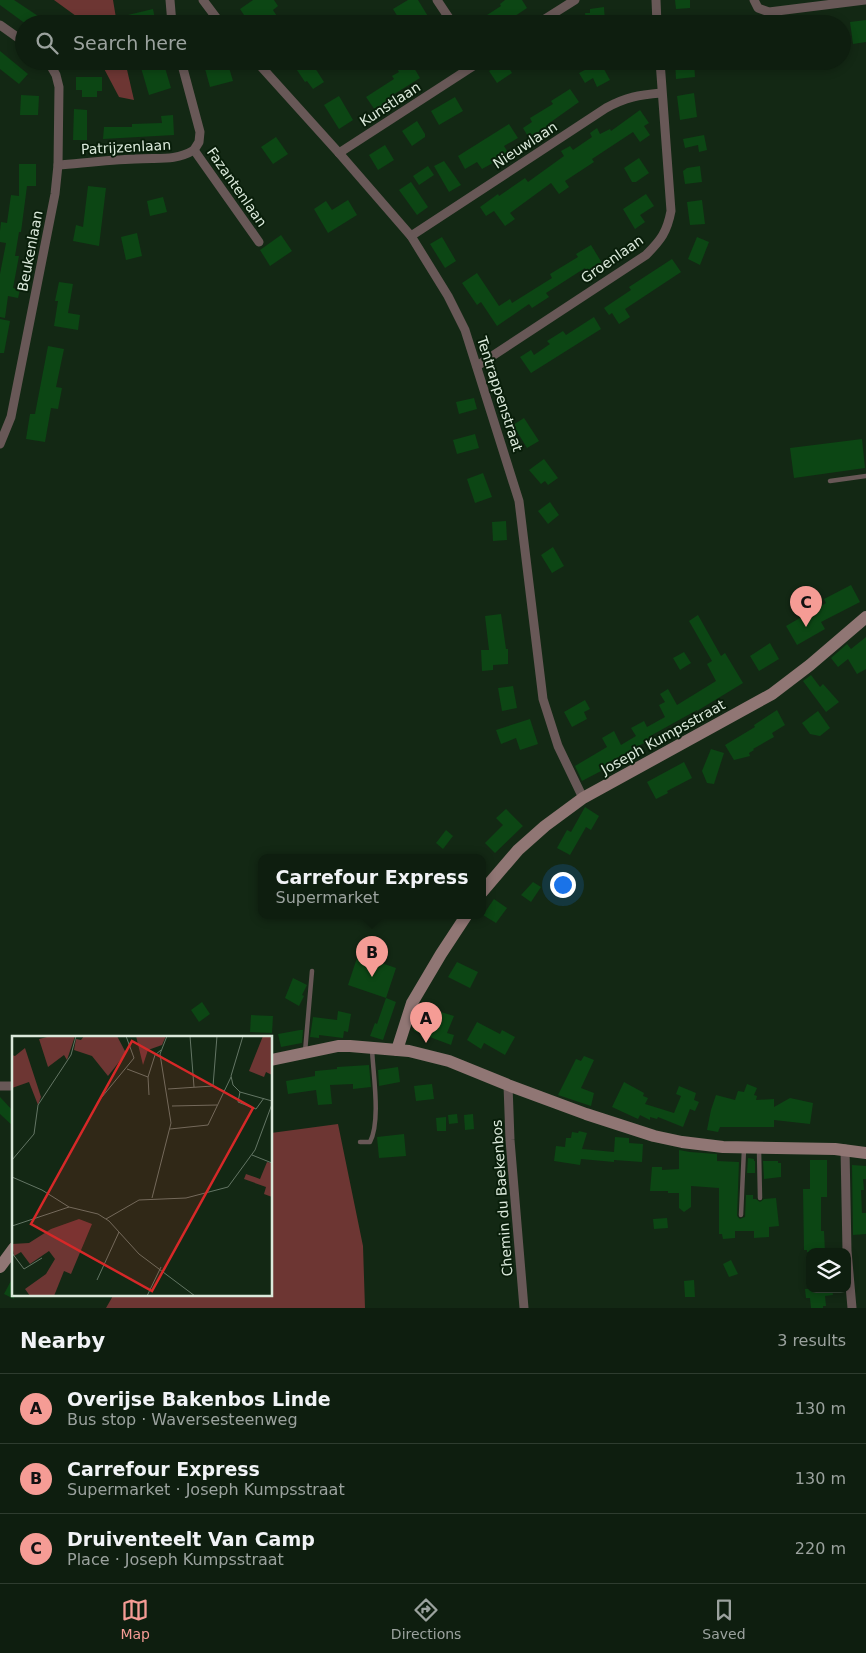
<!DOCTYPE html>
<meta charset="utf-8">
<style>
body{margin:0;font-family:"DejaVu Sans",sans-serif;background:#1c2b1d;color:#f1f3f6}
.controls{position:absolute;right:15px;bottom:15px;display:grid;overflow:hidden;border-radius:10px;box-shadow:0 2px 8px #0003}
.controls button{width:45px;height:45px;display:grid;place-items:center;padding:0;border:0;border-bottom:1px solid #2e3c2f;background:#0e1e0f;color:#f1f3f6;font:25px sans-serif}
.you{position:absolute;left:562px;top:884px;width:18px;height:18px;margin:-12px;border:4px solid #fff;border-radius:50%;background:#1a73e8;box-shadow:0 0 0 8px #1a73e833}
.badge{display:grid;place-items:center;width:32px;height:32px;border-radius:50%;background:#f59c95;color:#111;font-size:16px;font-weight:700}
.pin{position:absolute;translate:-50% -41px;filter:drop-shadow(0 1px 2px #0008)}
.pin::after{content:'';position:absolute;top:26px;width:18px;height:15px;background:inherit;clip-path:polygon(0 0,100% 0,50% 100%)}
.popup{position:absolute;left:258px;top:854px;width:228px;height:65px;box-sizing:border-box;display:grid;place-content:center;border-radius:10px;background:#0e1e0f;filter:drop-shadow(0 1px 4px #0005);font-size:16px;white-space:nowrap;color:#9ba29e}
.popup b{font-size:19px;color:#f1f3f6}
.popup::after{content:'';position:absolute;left:50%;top:100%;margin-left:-10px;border:10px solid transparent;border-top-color:#0e1e0f}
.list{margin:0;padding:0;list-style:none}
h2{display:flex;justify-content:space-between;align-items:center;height:65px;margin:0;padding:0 20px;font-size:21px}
h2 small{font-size:16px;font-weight:400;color:#9ba29e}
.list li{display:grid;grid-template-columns:32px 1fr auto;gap:15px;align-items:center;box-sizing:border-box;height:70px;padding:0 20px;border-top:1px solid #2e3c2f}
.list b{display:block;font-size:19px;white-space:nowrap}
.list p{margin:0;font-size:16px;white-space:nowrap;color:#9ba29e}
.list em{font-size:16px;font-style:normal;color:#9ba29e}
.icon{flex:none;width:28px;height:28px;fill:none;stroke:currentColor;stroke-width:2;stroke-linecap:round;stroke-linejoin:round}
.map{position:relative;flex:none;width:866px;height:1308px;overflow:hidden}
.search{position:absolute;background:#0e1e0f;box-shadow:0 2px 8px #0003;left:15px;right:15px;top:15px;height:55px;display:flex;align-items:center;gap:12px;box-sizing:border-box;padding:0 18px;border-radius:28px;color:#9ba29e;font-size:19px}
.sheet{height:275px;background:#0e1e0f}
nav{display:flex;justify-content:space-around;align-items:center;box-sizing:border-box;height:70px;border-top:1px solid #2e3c2f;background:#0e1e0f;font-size:14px;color:#9ba29e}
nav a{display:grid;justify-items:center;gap:2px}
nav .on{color:#f59c95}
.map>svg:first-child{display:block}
.green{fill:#6d3633}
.building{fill:#0c4614}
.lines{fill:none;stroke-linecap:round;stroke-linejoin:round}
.lane{stroke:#685857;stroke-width:4.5}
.street{stroke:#685857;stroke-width:9}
.secondary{stroke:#907674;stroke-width:12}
.labels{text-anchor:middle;stroke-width:4;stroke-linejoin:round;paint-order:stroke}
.street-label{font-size:14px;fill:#dbe9db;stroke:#091e0a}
.inset-road{fill:none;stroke:#637564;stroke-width:1}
.view{fill:#d62828;fill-opacity:0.15;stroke:#d62828;stroke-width:2.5}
.inset-edge{fill:none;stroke:#dbe9db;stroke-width:2.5}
</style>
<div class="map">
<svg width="866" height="1308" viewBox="0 0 866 1308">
<rect width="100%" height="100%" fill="#132814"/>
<!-- green -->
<g class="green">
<polygon points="54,0 113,0 117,24 80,24 76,16"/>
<polygon points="100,61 125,61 134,100 119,97"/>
<polygon points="338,1124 363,1246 365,1308 106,1308 114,1294 271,1294 271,1133"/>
</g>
<!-- building -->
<g class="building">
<polygon points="0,0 14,0 50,24 26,24 0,5"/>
<polygon points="253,0 274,0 278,6 273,10 282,24 258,24 256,20 250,24 240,9"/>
<polygon points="408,0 418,0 429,18 419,24 409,24 406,19 401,22 393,9"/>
<polygon points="505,0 522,0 527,8 503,24 473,24 501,6 500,4"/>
<polygon points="675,0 690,0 690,8 676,9"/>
<polygon points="604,7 605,23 586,24 585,13 590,13 590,9"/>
<polygon points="153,9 156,24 107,24 107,20"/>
<polygon points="866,20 866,42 853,44 850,22"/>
<polygon points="0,51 28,74 19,84 0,69"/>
<polygon points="139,61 163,61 171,88 149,95"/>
<polygon points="216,61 227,61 233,81 210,87 204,65"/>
<polygon points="291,61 324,61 315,68 324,82 313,89 307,81 305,82"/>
<polygon points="402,61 410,61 420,78 391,96 393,99 375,110 366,97 394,79 392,76 399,72 395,65"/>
<polygon points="505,61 512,73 497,83 489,71"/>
<polygon points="675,61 694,61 695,77 676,79"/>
<polygon points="600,62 610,80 597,87 593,78 585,83 579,73"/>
<polygon points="76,77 102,77 102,91 97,91 97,97 82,97 82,90 76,90"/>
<polygon points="570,89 579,102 548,124 551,128 542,133 540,131 529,138 523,128 532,122 530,118 553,104 551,101"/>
<polygon points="694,93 697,117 680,120 677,96"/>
<polygon points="21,95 39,96 38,115 20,115"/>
<polygon points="339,96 353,120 339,129 324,105"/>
<polygon points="455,97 463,111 439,125 431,111"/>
<polygon points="74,109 87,110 87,140 73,140"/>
<polygon points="640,110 649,123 644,126 650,135 640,142 633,132 592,159 594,162 565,181 569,187 559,194 551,183 510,213 515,219 505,226 494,211 486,216 480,207 498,194 499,196 525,178 528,182 564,156 561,151 570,146 573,150 592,137 590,133 597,128 600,134 610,129 611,131"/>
<polygon points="173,115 174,135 103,139 104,127 132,127 132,124 162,123 161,116"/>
<polygon points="417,121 425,134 425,137 412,146 402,131"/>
<polygon points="509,124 518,138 504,146 509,154 482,169 477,162 465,169 458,156"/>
<polygon points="704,135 707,150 699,152 698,145 685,148 683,139"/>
<polygon points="276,137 288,154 273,164 261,147"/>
<polygon points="385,145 394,160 378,170 369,155"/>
<polygon points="639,158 649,173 636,182 632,182 624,168"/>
<polygon points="444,161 461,185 449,192 434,166"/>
<polygon points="19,164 36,164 36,186 27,186 21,232 19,232 15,256 19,256 13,288 20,290 18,298 8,296 5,318 0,317 0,274 6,243 0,242 0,231 1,222 7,223 11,195 19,196"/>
<polygon points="428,166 434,175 419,185 413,176"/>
<polygon points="700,166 702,182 685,184 683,171 687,168"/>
<polygon points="411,182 428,207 417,215 399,190"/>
<polygon points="88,186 106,188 99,246 73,241 76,225 83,227"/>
<polygon points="646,194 654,206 640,215 645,222 635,229 623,209"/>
<polygon points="163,197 167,212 150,216 147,201"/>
<polygon points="348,200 357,215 328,233 314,209 326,201 332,210"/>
<polygon points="702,200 705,224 690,225 687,202"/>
<polygon points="137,233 142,256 126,260 121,237"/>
<polygon points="281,235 292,251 270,266 260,250"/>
<polygon points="442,237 456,261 445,268 430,244"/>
<polygon points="697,237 709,242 700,265 688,259"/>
<polygon points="591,245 602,263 587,272 585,268 546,293 549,297 532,308 529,304 497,326 481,302 477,305 462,283 477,273 499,306 510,299 512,303 552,278 550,274 578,257 576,254"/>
<polygon points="672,259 681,272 625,309 630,317 619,324 612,313 609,315 604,308 631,290 629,287"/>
<polygon points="59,282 73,284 68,313 80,315 78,330 54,326 58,301 55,301"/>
<polygon points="594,317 601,329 531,373 520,357 531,350 534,355 550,344 547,341 563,331 566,335"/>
<polygon points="0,319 10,321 4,353 0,353"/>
<polygon points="48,346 64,349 56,387 62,388 58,409 51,408 45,442 26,439 30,414 35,414"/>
<polygon points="474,398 477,409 459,414 456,402"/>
<polygon points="524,418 539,441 527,448 513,425"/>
<polygon points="475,434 479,448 457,454 453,440"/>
<polygon points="862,439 865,468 794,478 790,448"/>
<polygon points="544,459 558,478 548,485 545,481 541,484 529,470"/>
<polygon points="483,473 492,497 475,503 467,479"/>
<polygon points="550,502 559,515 548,524 538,511"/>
<polygon points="506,521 507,540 493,541 492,522"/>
<polygon points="553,547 564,566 552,573 541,555"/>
<polygon points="851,585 860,602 821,622 825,629 797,645 786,626 826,603 824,599"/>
<polygon points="501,614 506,649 508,649 508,664 493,665 493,670 482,671 481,650 489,650 485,616"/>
<polygon points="698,615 721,656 725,653 743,683 697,711 697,710 652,735 653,738 599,768 601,771 582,781 575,766 607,747 602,738 614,731 621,745 636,736 631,728 644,721 647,727 665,717 659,705 665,702 660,694 668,689 677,705 716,681 707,664 712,661 689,621"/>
<polygon points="866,637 866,669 857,674 848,659 838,667 831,658 847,644 851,649"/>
<polygon points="770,643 779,659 759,671 750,656"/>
<polygon points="684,652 691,663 680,670 673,658"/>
<polygon points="811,675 820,687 823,684 839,702 826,712 803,681"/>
<polygon points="513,686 517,708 502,711 498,688"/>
<polygon points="585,700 590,709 584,712 587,719 572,727 564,712"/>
<polygon points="777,710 785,725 772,733 774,737 753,749 754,750 749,753 750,756 734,760 725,745 755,727 754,725"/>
<polygon points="818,711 830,728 820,736 810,734 802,723"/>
<polygon points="530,719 538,744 520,750 516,738 501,744 496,730"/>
<polygon points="711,749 724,753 714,784 707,783 702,771"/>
<polygon points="684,762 692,778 667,791 668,793 656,799 647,782"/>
<polygon points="585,807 599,816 591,830 586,827 570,855 557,848 567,830 571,832"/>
<polygon points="506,809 523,826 495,853 485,843 503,825 496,818"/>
<polygon points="446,830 453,836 443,849 436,843"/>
<polygon points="533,882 541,887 531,902 521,895"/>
<polygon points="494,899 507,908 496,923 483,915"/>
<polygon points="358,955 396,968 386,998 396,1002 383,1040 370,1036 375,1023 377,1024 386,998 348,985"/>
<polygon points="457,962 478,972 470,988 448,977"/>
<polygon points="293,978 307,985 302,995 304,996 299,1006 285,998"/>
<polygon points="202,1002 210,1014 199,1022 191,1010"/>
<polygon points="338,1011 351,1014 348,1032 344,1031 343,1038 319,1035 319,1038 310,1037 313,1017 337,1020"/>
<polygon points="418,1011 437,1018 441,1012 454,1016 447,1033 454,1035 451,1045 414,1031 413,1027"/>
<polygon points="251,1015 273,1016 272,1033 250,1032"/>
<polygon points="477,1022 500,1034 502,1030 515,1037 505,1055 484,1043 481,1049 467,1040"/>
<polygon points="300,1030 303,1030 302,1043 281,1047 278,1034"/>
<polygon points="584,1056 594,1060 581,1088 594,1093 591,1106 558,1095 576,1059 581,1061"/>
<polygon points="369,1065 371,1087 353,1089 353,1084 330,1085 332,1104 318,1105 316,1090 288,1094 286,1081 315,1076 315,1071 337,1069 337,1067"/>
<polygon points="398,1067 400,1082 379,1086 378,1070"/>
<polygon points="624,1082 644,1093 643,1096 648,1098 645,1104 674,1113 681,1096 676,1094 679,1086 696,1093 694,1100 699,1102 695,1111 690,1109 683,1127 658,1117 657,1119 650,1117 650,1120 640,1115 638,1119 612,1107"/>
<polygon points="432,1084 434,1099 416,1101 414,1086"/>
<polygon points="747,1084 757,1088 754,1095 757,1096 756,1100 774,1099 774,1107 790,1098 813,1103 810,1124 774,1120 774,1127 720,1127 718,1132 707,1130 711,1110 716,1095 735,1100 738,1091 744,1092"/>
<polygon points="0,1097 14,1112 14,1127 0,1114"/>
<polygon points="457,1114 458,1123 449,1124 448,1115"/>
<polygon points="473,1114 474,1129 465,1130 464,1115"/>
<polygon points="446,1117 446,1131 437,1131 436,1118"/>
<polygon points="579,1131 587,1133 582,1149 614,1152 615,1137 629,1138 629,1143 643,1144 642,1162 614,1160 614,1162 581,1159 580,1165 554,1161 556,1146 565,1147 566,1138 571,1138 572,1132 578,1133"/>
<polygon points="404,1134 406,1156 379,1158 377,1137"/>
<polygon points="679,1150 690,1152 717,1154 717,1161 739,1162 737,1216 740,1219 745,1217 746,1195 753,1195 753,1199 756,1199 760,1202 764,1199 776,1198 779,1226 769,1227 769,1237 754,1238 754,1231 735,1231 735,1238 723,1239 722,1234 719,1234 719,1188 691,1186 691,1207 684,1212 679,1208 679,1193 668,1193 668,1191 650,1191 652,1167 662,1167 662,1170 679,1169"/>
<polygon points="748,1158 754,1159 754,1161 755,1161 755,1173 747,1173"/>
<polygon points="810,1160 827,1160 827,1197 821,1197 821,1231 824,1231 825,1252 807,1252 807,1250 804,1250 803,1189 810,1189"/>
<polygon points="763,1161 778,1161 778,1163 781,1163 781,1177 764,1179"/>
<polygon points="852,1165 866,1166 866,1179 863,1179 864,1190 861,1190 862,1213 866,1213 866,1234 853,1235"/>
<polygon points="667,1218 668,1228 654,1229 653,1219"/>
<polygon points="731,1260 738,1274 729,1277 723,1264"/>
<polygon points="14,1275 14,1299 4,1294"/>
<polygon points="694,1280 695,1297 685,1297 684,1281"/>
<polygon points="805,1289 832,1289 833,1295 825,1296 826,1306 823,1306 823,1308 811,1308 810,1298 806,1298"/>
</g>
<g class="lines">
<!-- lane -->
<g class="lane">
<polyline points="830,481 866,476"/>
<polyline points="305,1052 312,971"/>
<path d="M360,1142H370C381,1121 373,1073 372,1049"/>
<polyline points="759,1150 760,1198"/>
<polyline points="741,1215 744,1149"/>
</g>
<!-- street -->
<g class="street">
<polyline points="170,0 172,24"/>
<polyline points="203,0 221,24"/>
<polyline points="437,0 453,24"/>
<polyline points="656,0 657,24"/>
<polyline points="754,0 758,8 769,12 865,0"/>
<polyline points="537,24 575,0"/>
<polyline points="0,25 24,42"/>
<polyline points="181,61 200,132 199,142 194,150 259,242"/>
<polyline points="256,61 339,153 411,236 448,296 465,330 519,501 543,699 558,746 583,798"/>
<polyline points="339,153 481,61"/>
<path d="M58,165C83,163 109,160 135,159C157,157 174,162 194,150"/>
<path d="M411,236L606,108C626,97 639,95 661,93"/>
<path d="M477,366L646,255C661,240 667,232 671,211L660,61"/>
<polyline points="0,444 11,417 55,194 58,165 59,87 56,75 48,61"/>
<polyline points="508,1085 510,1140 524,1308"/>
<polyline points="0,1086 14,1086"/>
<polyline points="845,1149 847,1251 852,1308"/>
</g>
<!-- secondary -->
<g class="secondary">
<polyline points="482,892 518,850 545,826 583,798 772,694 810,665 866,617"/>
<polyline points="397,1050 412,1003 441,954 466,916"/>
<polyline points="271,1060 338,1046 350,1046 409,1051 449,1061 508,1085 586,1114 654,1136 682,1142 723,1147 835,1149 866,1153"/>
<polyline points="0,1267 14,1248"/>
</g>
</g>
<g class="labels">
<!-- street labels -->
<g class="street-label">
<text transform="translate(390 104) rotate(-33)" y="5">Kunstlaan</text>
<text transform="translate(525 145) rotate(-33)" y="5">Nieuwlaan</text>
<text transform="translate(126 147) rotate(-3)" y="5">Patrijzenlaan</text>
<text transform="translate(237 187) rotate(55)" y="5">Fazantenlaan</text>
<text transform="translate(30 251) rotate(-79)" y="5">Beukenlaan</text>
<text transform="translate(612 259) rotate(-35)" y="5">Groenlaan</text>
<text transform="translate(500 394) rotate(72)" y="5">Tentrappenstraat</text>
<text transform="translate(663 737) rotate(-29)" y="5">Joseph Kumpsstraat</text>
<text transform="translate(502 1198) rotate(-94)" y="5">Chemin du Baekenbos</text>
</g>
</g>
<!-- overview -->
<g transform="translate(12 1036)">
<rect width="260" height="260" fill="#132814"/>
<path d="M39,0H63L55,24L52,19L36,31L27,3ZM72,0H105L114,17L96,40L80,20L62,14L64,3L69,4ZM124,0H154L150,9L136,14L131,29ZM251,0H260V39L254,36L252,41L237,35ZM13,12L29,61L26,69L17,46L0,52V19L3,20ZM255,126L260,127V161L252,158L254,151L232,143L234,138L248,143ZM67,183L80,188L59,238L52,235L42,260H18L13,253L34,238L43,223L37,215L18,228L9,216L2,220L0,208L17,207L39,193Z" fill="#6d3633"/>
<path class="inset-road" d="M178,0L182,51M231,0L219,40L221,49L228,56L260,65M115,33L136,41M201,50L205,0M156,53L201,50L212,55M228,56L226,66L244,73L252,62M137,59L136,41L143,19L149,14M85,67L122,22L114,0M160,70L205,69M158,93L196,89L219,41M240,119L260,127M0,124L22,98L26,69L59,19L64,0M0,141L30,154L57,171M140,162L159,87L148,18L155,0M94,183L127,164L174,162L216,151L243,114L260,68M0,190L57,171L86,178L97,185L127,218L183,260M0,217L12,233L30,222M85,244L107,196M135,260L149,231"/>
<path class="view" d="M120,5L241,72L140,255L19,188Z"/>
<rect width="260" height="260" class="inset-edge"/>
</g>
</svg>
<div class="controls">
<button><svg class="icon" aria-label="layers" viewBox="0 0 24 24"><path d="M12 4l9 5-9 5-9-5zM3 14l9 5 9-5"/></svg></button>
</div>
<div class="you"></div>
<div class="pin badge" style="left:426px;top:1043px">A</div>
<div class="pin badge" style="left:372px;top:977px">B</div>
<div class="popup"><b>Carrefour Express</b>Supermarket</div>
<div class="pin badge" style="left:806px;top:627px">C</div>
<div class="search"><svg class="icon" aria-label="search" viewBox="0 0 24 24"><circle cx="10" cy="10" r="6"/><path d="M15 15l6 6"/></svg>Search here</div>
</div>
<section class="sheet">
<h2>Nearby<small>3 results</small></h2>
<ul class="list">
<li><span class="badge">A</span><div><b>Overijse Bakenbos Linde</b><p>Bus stop · Waversesteenweg</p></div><em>130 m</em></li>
<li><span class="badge">B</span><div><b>Carrefour Express</b><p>Supermarket · Joseph Kumpsstraat</p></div><em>130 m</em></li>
<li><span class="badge">C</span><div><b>Druiventeelt Van Camp</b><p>Place · Joseph Kumpsstraat</p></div><em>220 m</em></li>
</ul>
</section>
<nav>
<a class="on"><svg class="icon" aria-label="map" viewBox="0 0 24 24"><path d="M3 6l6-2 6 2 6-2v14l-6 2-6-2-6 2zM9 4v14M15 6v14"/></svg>Map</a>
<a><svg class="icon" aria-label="directions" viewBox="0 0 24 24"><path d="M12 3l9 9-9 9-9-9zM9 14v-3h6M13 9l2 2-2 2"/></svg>Directions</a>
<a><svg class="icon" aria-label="saved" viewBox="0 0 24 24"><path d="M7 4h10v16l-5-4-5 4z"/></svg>Saved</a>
</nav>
